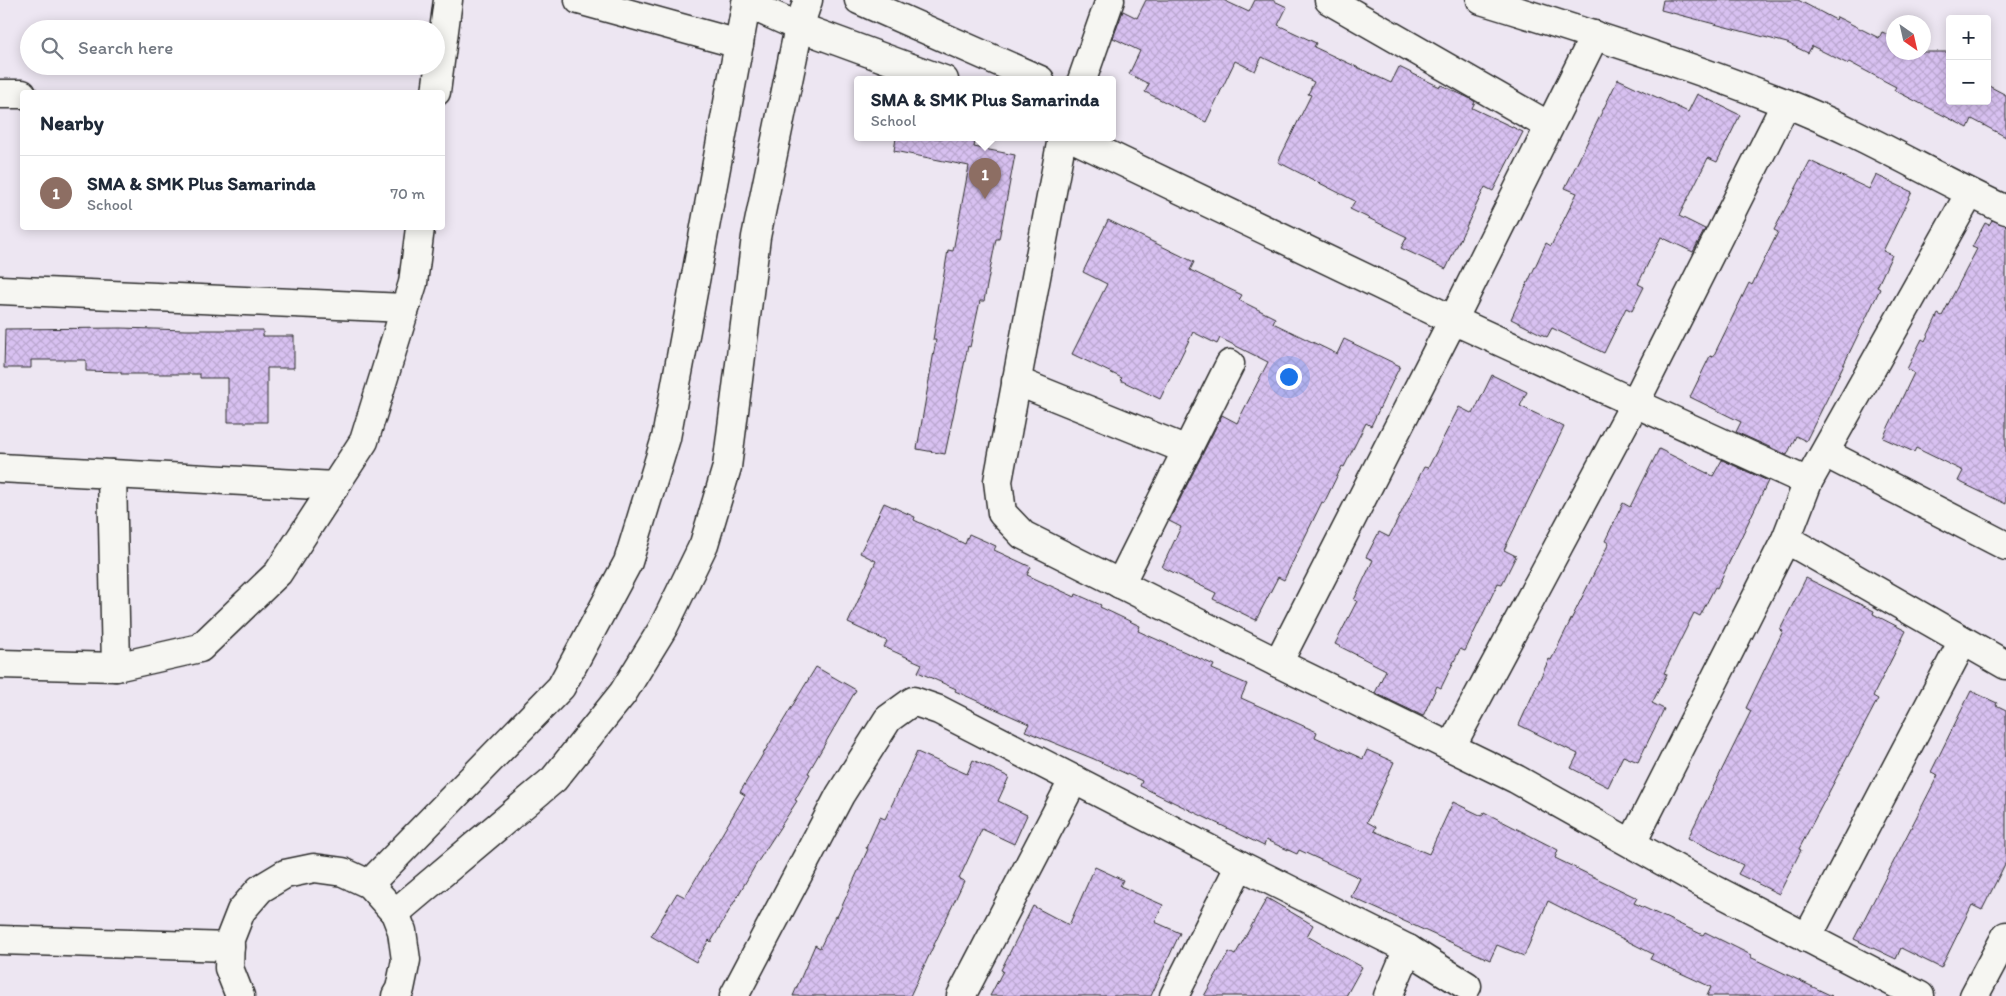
<!DOCTYPE html>
<meta charset="utf-8">
<style>
body{margin:0;font-family:Itim,sans-serif;background:#f2f2f3;color:#1f2937}
.controls{position:absolute;right:15px;top:15px;display:grid;overflow:hidden;border-radius:5px;box-shadow:0 2px 12px #0003}
.controls button{width:45px;height:45px;display:grid;place-items:center;padding:0;border:0;border-bottom:1px solid #e0e1e3;background:#fff;color:#1f2937;font:25px sans-serif}
.compass{position:absolute;left:1886px;top:15px;width:45px;height:45px;border-radius:50%;background:#fff;box-shadow:0 2px 12px #0003;rotate:146deg}
.you{position:absolute;left:1288px;top:376px;width:18px;height:18px;margin:-12px;border:4px solid #fff;border-radius:50%;background:#1a73e8;box-shadow:0 0 0 8px #1a73e833}
.badge{display:grid;place-items:center;width:32px;height:32px;border-radius:50%;background:#2563eb;color:#fff;font-size:16px;font-weight:700}
.pin{position:absolute;translate:-50% -41px;filter:drop-shadow(0 1px 2px #0008)}
.pin::after{content:'';position:absolute;top:26px;width:18px;height:15px;background:inherit;clip-path:polygon(0 0,100% 0,50% 100%)}
.popup{position:absolute;left:854px;top:76px;width:262px;height:65px;box-sizing:border-box;display:grid;place-content:center;border-radius:5px;background:#fff;filter:drop-shadow(0 1px 4px #0005);font-size:16px;white-space:nowrap;color:#747a83}
.popup b{font-size:19px;color:#1f2937}
.popup::after{content:'';position:absolute;left:50%;top:100%;margin-left:-10px;border:10px solid transparent;border-top-color:#fff}
.list{margin:0;padding:0;list-style:none}
h2{display:flex;justify-content:space-between;align-items:center;height:65px;margin:0;padding:0 20px;font-size:21px}
h2 small{font-size:16px;font-weight:400;color:#747a83}
.list li{display:grid;grid-template-columns:32px 1fr auto;gap:15px;align-items:center;box-sizing:border-box;height:75px;padding:0 20px;border-top:1px solid #e0e1e3}
.list b{display:block;font-size:19px;white-space:nowrap}
.list p{margin:0;font-size:16px;white-space:nowrap;color:#747a83}
.list em{font-size:16px;font-style:normal;color:#747a83}
.icon{flex:none;width:28px;height:28px;fill:none;stroke:currentColor;stroke-width:2;stroke-linecap:round;stroke-linejoin:round}
.map{position:relative;flex:none;width:2006px;height:996px;overflow:hidden}
.search{position:absolute;background:#fff;box-shadow:0 2px 12px #0003;left:20px;top:20px;width:425px;height:55px;display:flex;align-items:center;gap:12px;box-sizing:border-box;padding:0 18px;border-radius:28px;color:#747a83;font-size:19px}
.panel{position:absolute;background:#fff;box-shadow:0 2px 12px #0003;left:20px;top:90px;width:425px;height:140px;border-radius:5px}
.map>svg:first-child{display:block}
.building{fill:url(#building-cross-hatch);stroke:#2b2b2b}
.lines{fill:none;stroke-linecap:round;stroke-linejoin:round}
.street-casing{stroke:#2b2b2b;stroke-width:31}
.street{stroke:#f6f6f2;stroke-width:28}
</style>
<div class="map">
<svg width="2006" height="996" viewBox="0 0 2006 996">
<defs>
<pattern id="building-cross-hatch" width="8" height="8" patternUnits="userSpaceOnUse" patternTransform="scale(1.25)"><rect width="8" height="8" fill="#d8c1f1"/><path d="M0 0l8 8M0 8l8-8" fill="none" stroke="#baa6cf"/></pattern>
</defs>
<rect width="100%" height="100%" fill="#ede6f2"/>
<filter id="ink" filterUnits="userSpaceOnUse"><feTurbulence type="fractalNoise" baseFrequency=".02" numOctaves="2"/><feDisplacementMap in="SourceGraphic" scale="10" xChannelSelector="R" yChannelSelector="G"/><feConvolveMatrix kernelMatrix="1 2 1 2 8 2 1 2 1" color-interpolation-filters="sRGB"/></filter>
<g filter="url(#ink)">
<!-- building -->
<g class="building">
<polygon points="1146,0 1223,0 1249,12 1255,0 1272,0 1287,7 1278,25 1316,43 1314,47 1391,83 1399,67 1440,87 1441,85 1471,99 1475,102 1472,108 1523,132 1493,191 1485,187 1446,269 1401,248 1407,237 1350,209 1355,201 1278,162 1311,95 1308,94 1314,82 1262,57 1255,71 1235,61 1206,122 1145,92 1149,84 1129,74 1140,51 1113,38 1123,11 1137,18"/>
<polygon points="1663,0 1798,0 1836,20 1837,17 1879,38 1882,32 1894,37 1894,52 1950,52 1950,101 1987,101 1987,85 2006,95 2006,137 1972,119 1968,128 1894,90 1896,87 1849,62 1848,64 1812,46 1808,53 1787,43 1661,10"/>
<polygon points="1618,79 1688,112 1697,94 1740,115 1717,162 1708,158 1679,216 1705,229 1693,252 1661,237 1638,284 1644,287 1632,311 1626,308 1604,353 1552,328 1547,337 1511,319 1546,243 1551,246 1577,193 1565,188"/>
<polygon points="896,138 976,138 974,147 1015,155 999,239 996,239 984,301 980,301 970,347 968,346 945,454 917,449 936,340 933,340 948,250 953,251 969,166 894,151"/>
<polygon points="1810,161 1869,189 1876,175 1912,192 1883,251 1892,255 1877,287 1880,289 1830,393 1806,441 1796,436 1787,455 1736,432 1741,422 1690,397 1710,356 1713,357 1749,283 1752,285 1778,232 1774,230"/>
<polygon points="1108,220 1194,262 1190,270 1242,295 1239,300 1275,318 1273,323 1337,354 1344,339 1400,366 1371,426 1366,423 1344,467 1342,466 1324,503 1322,502 1284,580 1278,577 1256,620 1213,599 1216,593 1162,567 1181,527 1169,521 1222,415 1237,423 1268,362 1220,338 1217,344 1193,332 1160,399 1120,380 1122,378 1072,354 1107,284 1083,272"/>
<polygon points="1992,220 2006,225 2006,504 1958,481 1963,471 1916,448 1914,452 1883,438 1914,373 1907,369 1922,339 1925,341 1938,314 1942,316 1977,249 1972,247 1985,223 1989,225"/>
<polygon points="121,328 186,330 263,330 263,336 294,336 294,368 267,368 267,422 228,422 228,378 200,378 200,374 121,374 121,372 86,371 86,360 31,360 31,368 4,368 5,329"/>
<polygon points="1492,375 1527,392 1520,406 1564,427 1504,550 1516,556 1502,584 1498,583 1465,651 1460,649 1441,688 1437,686 1423,716 1375,693 1386,670 1335,644 1357,601 1354,600 1373,560 1366,557 1379,532 1389,537 1424,467 1428,468 1459,407 1473,414"/>
<polygon points="1659,449 1713,476 1722,460 1768,481 1717,588 1715,587 1700,616 1694,613 1664,673 1667,674 1652,703 1664,709 1638,762 1623,756 1608,787 1571,768 1578,754 1519,725 1549,659 1551,660 1609,543 1605,541 1623,503 1630,507"/>
<polygon points="884,503 915,517 914,520 965,544 969,534 996,546 994,550 1031,567 1027,575 1075,597 1076,594 1101,605 1100,607 1140,626 1138,631 1214,665 1212,669 1247,684 1241,698 1317,732 1315,737 1363,759 1367,750 1394,762 1367,822 1376,827 1374,831 1429,854 1453,802 1482,816 1484,812 1558,850 1555,858 1637,898 1634,903 1703,935 1705,932 1751,955 1750,957 1832,996 1707,996 1711,987 1650,959 1653,954 1548,901 1524,956 1497,945 1490,960 1351,897 1360,878 1299,850 1297,854 1266,840 1264,846 1140,786 1142,781 1094,759 1025,731 1029,724 955,691 956,689 918,672 922,664 884,647 887,641 848,623 876,561 860,553"/>
<polygon points="1806,578 1874,611 1873,614 1906,631 1873,696 1878,699 1799,849 1801,850 1779,894 1738,874 1743,865 1688,838 1751,711 1746,708 1783,631 1780,630"/>
<polygon points="816,667 856,690 808,773 810,774 795,800 797,801 755,866 711,942 709,940 696,962 651,936 677,893 685,897 745,795 740,792"/>
<polygon points="1971,691 1997,703 1996,705 2006,710 2006,862 1982,910 1972,905 1941,968 1901,948 1896,959 1854,939 1938,775 1931,772"/>
<polygon points="917,752 967,774 973,760 1009,777 998,801 1027,815 1014,844 982,829 959,879 964,881 910,996 793,996 815,945 820,948 835,916 837,917 868,849 866,848 880,817 885,819"/>
<polygon points="1095,867 1123,880 1120,886 1163,905 1155,922 1180,933 1151,996 990,996 1003,971 1001,970 1033,906 1069,925"/>
<polygon points="1267,898 1313,925 1307,936 1362,967 1346,996 1204,996 1229,952 1235,955"/>
</g>
<g class="lines">
<!-- street casing -->
<g class="street-casing">
<g id="street">
<polyline points="579,0 739,44"/>
<polyline points="859,0 1040,80"/>
<polyline points="1329,0 1549,126"/>
<path d="M1481,0C1583,31 1686,64 1785,103C1862,133 1932,176 2006,210"/>
<polyline points="746,3 799,27 944,80"/>
<polyline points="1082,80 1110,0"/>
<polyline points="436,92 448,0"/>
<polyline points="0,94 22,94"/>
<polyline points="1062,138 998,481 1002,513 1023,535 1278,663 1516,779 1700,882 1920,996"/>
<polyline points="1073,138 1453,320 1808,482"/>
<polyline points="0,290 405,308"/>
<polyline points="1016,381 1187,450"/>
<polyline points="1825,453 2006,546"/>
<polyline points="0,468 335,486"/>
<polyline points="112,474 116,667"/>
<polyline points="1786,539 2006,665"/>
<polyline points="1120,584 1230,364"/>
<polyline points="1278,663 1453,320 1595,35"/>
<polyline points="0,664 116,667 200,648 278,573 364,441 413,283 420,228"/>
<polyline points="1451,747 1635,403 1786,103"/>
<polyline points="1632,843 1786,539 1808,482 1970,193"/>
<polyline points="369,884 561,687 628,562 666,438 747,0"/>
<polyline points="395,913 554,779 623,693 663,628 704,544 727,467 756,237 799,27 808,0"/>
<polyline points="1807,938 1963,641"/>
<polyline points="0,940 230,947"/>
<polyline points="240,996 229,968 230,939 241,911 260,889 285,874 314,868 343,872 369,884 395,913 402,931 406,960 400,989 396,996"/>
<polyline points="734,996 840,795 888,719 913,701 939,710 1240,865"/>
<polyline points="961,996 1074,779"/>
<polyline points="1174,996 1240,865 1408,949 1467,986"/>
<polyline points="1388,996 1408,949"/>
<polyline points="1974,996 2006,936"/>
</g>
</g>
<!-- street -->
<use href="#street" class="street"/>
</g>
</g>
</svg>
<div class="controls">
<button>+</button>
<button>−</button>
</div>
<svg class="compass" viewBox="-18 -18 36 36"><path d="M0-13l5 13h-10z" fill="#e53935"/><path d="M0 13l5-13h-10z" fill="#747a83"/></svg>
<div class="you"></div>
<div class="pin badge" style="left:985px;top:199px;background:#8d6e63">1</div>
<div class="popup"><b>SMA &amp; SMK Plus Samarinda</b>School</div>
<div class="search"><svg class="icon" aria-label="search" viewBox="0 0 24 24"><circle cx="10" cy="10" r="6"/><path d="M15 15l6 6"/></svg>Search here</div>
<section class="panel">
<h2>Nearby<small></small></h2>
<ul class="list">
<li><span class="badge" style="background:#8d6e63">1</span><div><b>SMA &amp; SMK Plus Samarinda</b><p>School</p></div><em>70 m</em></li>
</ul>
</section>
</div>
